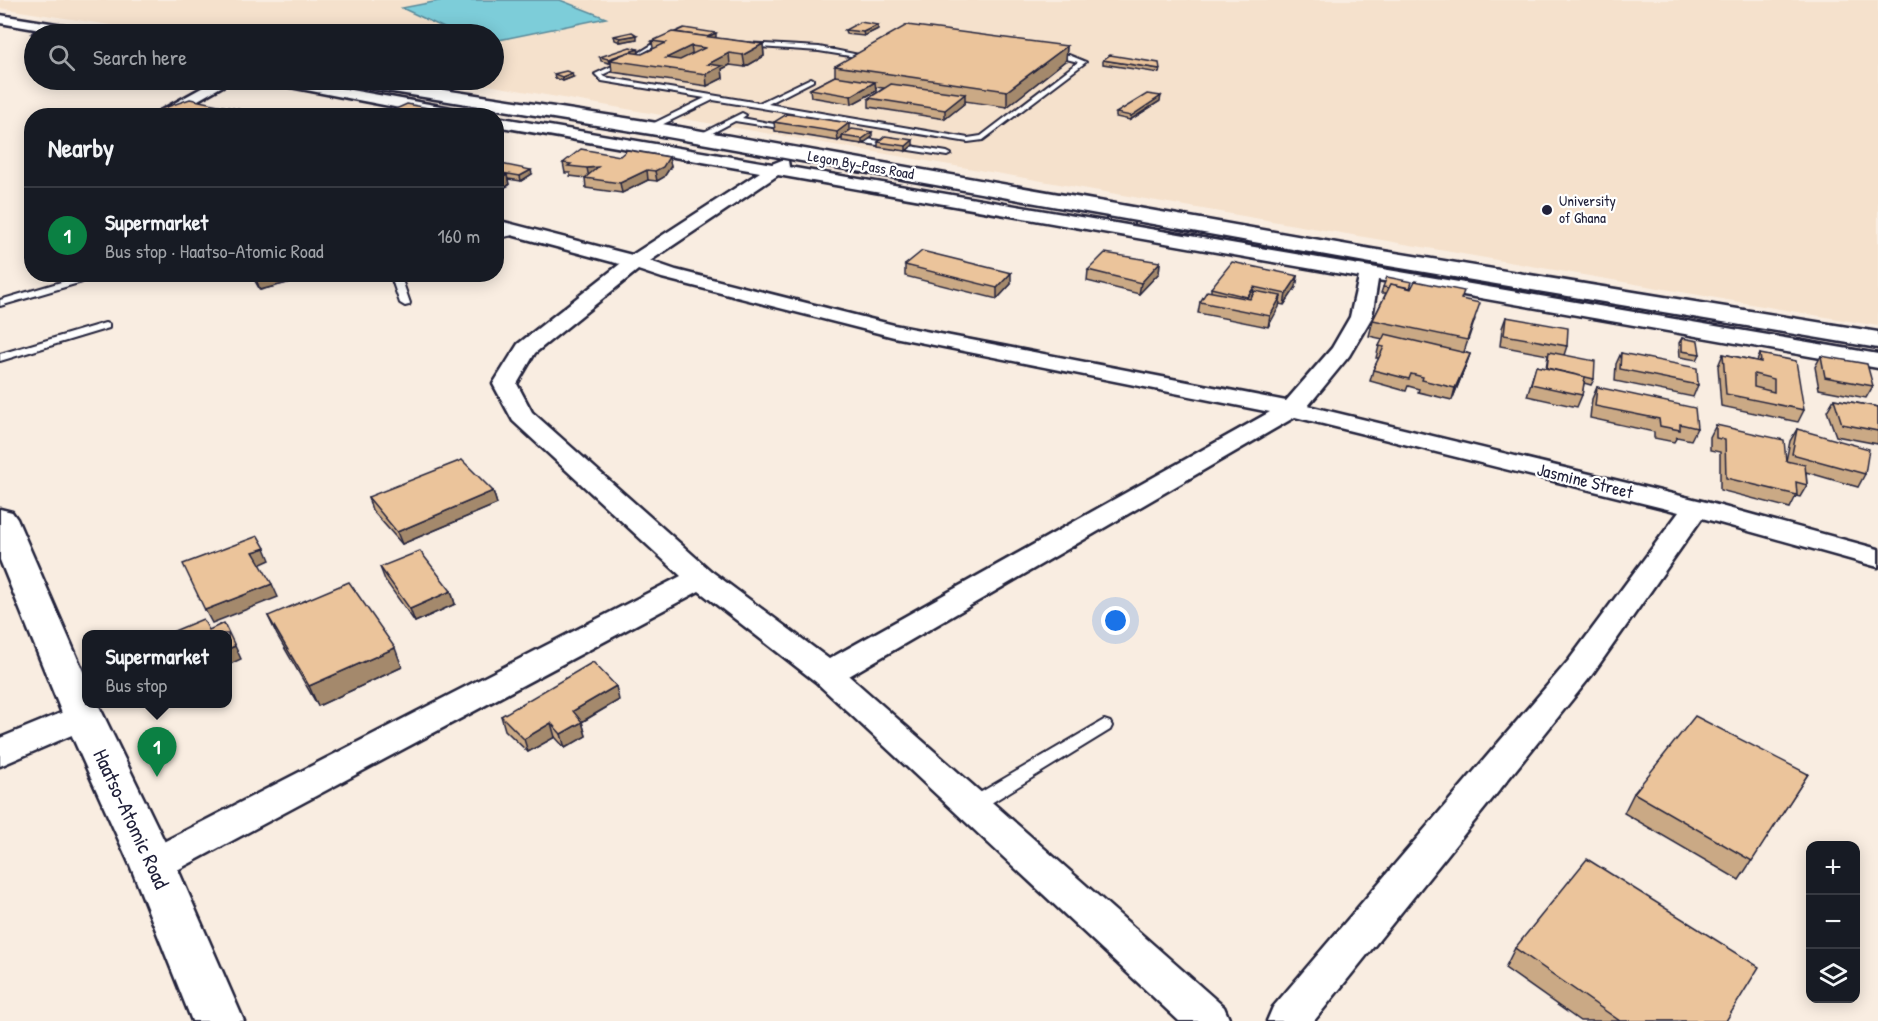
<!DOCTYPE html>
<meta charset="utf-8">
<style>
body{margin:0;font-family:"Patrick Hand",sans-serif;background:#20242c;color:#f1f3f6}
.controls{position:absolute;right:18px;bottom:18px;display:grid;overflow:hidden;border-radius:12px;box-shadow:0 3px 15px #0003}
.controls button{width:54px;height:54px;display:grid;place-items:center;padding:0;border:0;border-bottom:2px solid #363941;background:#171b24;color:#f1f3f6;font:30px sans-serif}
.you{position:absolute;left:1116px;top:621px;width:21px;height:21px;margin:-15px;border:4px solid #fff;border-radius:50%;background:#1a73e8;box-shadow:0 0 0 9px #1a73e833}
.badge{display:grid;place-items:center;width:39px;height:39px;border-radius:50%;background:#0b8043;color:#fff;font-size:20px;font-weight:700}
.pin{position:absolute;translate:-50% -50px;filter:drop-shadow(0 2px 3px #0008)}
.pin::after{content:'';position:absolute;top:32px;width:21px;height:18px;background:inherit;clip-path:polygon(0 0,100% 0,50% 100%)}
.popup{position:absolute;left:82px;top:630px;width:150px;height:78px;box-sizing:border-box;display:grid;place-content:center;border-radius:12px;background:#171b24;filter:drop-shadow(0 2px 4px #0005);font-size:20px;white-space:nowrap;color:#9ea1a6}
.popup b{font-size:22px;color:#f1f3f6}
.popup::after{content:'';position:absolute;left:50%;top:100%;margin-left:-12px;border:12px solid transparent;border-top-color:#171b24}
.list{margin:0;padding:0;list-style:none}
h2{display:flex;justify-content:space-between;align-items:center;height:78px;margin:0;padding:0 24px;font-size:26px}
h2 small{font-size:20px;font-weight:400;color:#9ea1a6}
.list li{display:grid;grid-template-columns:39px 1fr auto;gap:18px;align-items:center;box-sizing:border-box;height:96px;padding:0 24px;border-top:2px solid #363941}
.list b{display:block;font-size:22px;white-space:nowrap}
.list p{margin:0;font-size:20px;white-space:nowrap;color:#9ea1a6}
.list em{font-size:20px;font-style:normal;color:#9ea1a6}
.icon{flex:none;width:33px;height:33px;fill:none;stroke:currentColor;stroke-width:2;stroke-linecap:round;stroke-linejoin:round}
.map{position:relative;flex:none;width:1878px;height:1021px;overflow:hidden}
.search{position:absolute;background:#171b24;box-shadow:0 3px 15px #0003;left:24px;top:24px;width:480px;height:66px;display:flex;align-items:center;gap:15px;box-sizing:border-box;padding:0 21px;border-radius:33px;color:#9ea1a6;font-size:22px}
.panel{position:absolute;background:#171b24;box-shadow:0 3px 15px #0003;left:24px;top:108px;width:480px;height:174px;border-radius:24px}
.map>svg:first-child{display:block}
.built{fill:#f5e1cc}
.water{fill:#7dcdd9;stroke:#59899a;stroke-width:1.5}
.lines{fill:none;stroke-linecap:round;stroke-linejoin:round}
.lane-casing{stroke:#22223b;stroke-width:4}
.street-casing{stroke:#22223b;stroke-width:5}
.secondary-casing{stroke:#22223b;stroke-width:5}
.lane{fill:#fff;fill-rule:evenodd}
.street{fill:#fff;fill-rule:evenodd}
.secondary{fill:#fff;fill-rule:evenodd}
.wall{fill:#caa985;stroke:#22223b;stroke-width:1.5}
.shaded-wall{fill:#a4896c;stroke:#22223b;stroke-width:1.5}
.building{fill:#ebc49b;stroke:#22223b;stroke-width:1.5;fill-rule:evenodd}
.poi-dot{fill:#22223b;stroke:#fff;stroke-width:2}
.labels{text-anchor:middle;stroke-width:4.5;stroke-linejoin:round;paint-order:stroke}
.far-street-label{font-size:15px;fill:#22223b;stroke:#fff}
.far-poi-label{font-size:15px;fill:#22223b;stroke:#fff;text-anchor:start}
.street-label{font-size:18px;fill:#22223b;stroke:#fff}
.near-street-label{font-size:21px;fill:#22223b;stroke:#fff}
</style>
<div class="map">
<svg width="1878" height="1021" viewBox="0 0 1878 1021">
<rect width="100%" height="100%" fill="#f9ede1"/>
<filter id="ink" filterUnits="userSpaceOnUse"><feTurbulence type="fractalNoise" baseFrequency=".0167" numOctaves="2"/><feDisplacementMap in="SourceGraphic" scale="12" xChannelSelector="R" yChannelSelector="G"/><feConvolveMatrix kernelMatrix="1 2 1 2 8 2 1 2 1" color-interpolation-filters="sRGB"/></filter>
<g filter="url(#ink)">
<!-- built -->
<polygon class="built" points="0,0 1878,0 1878,326 459,80 494,80 494,34 168,34 0,8"/>
<!-- water -->
<polygon class="water" points="444,0 560,0 606,18 494,41 494,34 457,34 402,8"/>
<g class="lines">
<!-- lane casing -->
<g class="lane-casing">
<g id="lane">
<polygon points="668,39 670,42 659,45 638,58 602,75 604,77 759,103 811,78 813,79 813,81 768,104 968,138 981,136 1078,62 1047,54 1047,52 1069,55 1086,62 983,140 968,142 713,100 651,130 647,128 648,126 705,98 602,81 595,74 634,56 655,43"/>
<polygon points="744,43 819,47 859,55 856,57 819,51 742,46"/>
<polygon points="742,113 746,115 742,118 796,128 792,130 735,121 701,139 694,137"/>
<polygon points="849,136 947,152 951,154 947,156 846,140 845,138"/>
<polygon points="522,227 527,230 525,232 496,239 496,233"/>
<polygon points="390,274 400,274 410,303 409,305 405,306 400,303"/>
<polygon points="78,277 82,278 82,282 0,306 0,300"/>
<polygon points="105,323 109,324 109,328 0,361 0,354"/>
<polygon points="1104,720 1110,722 1112,726 1110,730 978,811 972,813 966,811 963,806 966,801"/>
</g>
</g>
<!-- street casing -->
<g class="street-casing">
<g id="street">
<path d="M50,24L56,28C51,35 43,34 34,34V37L33,34Z"/>
<polygon points="216,80 233,80 170,116 151,116"/>
<polygon points="268,80 295,80 468,111 475,116 441,116 275,84"/>
<path d="M496,117L772,164L782,160L788,161L789,167L1878,354V368L1378,280L1372,317L1349,356L1308,406L1706,502L1878,549V567L1702,518L1591,676L1314,1021H1267L1273,1007L1569,660L1679,512L1295,417L849,676L1224,1007L1230,1021H1179L816,682L699,591L166,876L153,881L140,876L134,865L140,854L681,576L513,421L493,384L518,344L620,264L496,231V220L632,255L760,172L496,126ZM778,175L1359,277L1350,317L1332,348L1286,401L894,325L676,270L650,261ZM638,270L662,278L894,337L1270,412L829,659L711,571L532,412L517,384L535,353Z"/>
<polygon points="83,704 95,707 100,716 95,725 0,766 0,738"/>
</g>
</g>
<!-- secondary casing -->
<g class="secondary-casing">
<g id="secondary">
<polygon points="0,15 88,29 96,34 64,34 0,23"/>
<polygon points="341,80 379,80 651,122 1371,249 1878,332 1878,348 1371,263 651,134 350,85 344,84"/>
<polygon points="0,509 12,512 17,519 86,678 86,704 98,704 176,865 244,1021 192,1021 130,865 63,716 0,560"/>
</g>
</g>
<!-- lane -->
<use href="#lane" class="lane"/>
<!-- street -->
<use href="#street" class="street"/>
<!-- secondary -->
<use href="#secondary" class="secondary"/>
</g>
<!-- wall -->
<g class="wall">
<polygon points="878,29 864,36 846,34 845,30"/>
<polygon points="614,36 637,39 620,42 615,40"/>
<polygon points="716,37 714,38 763,44 764,56 745,67 730,65 722,69 723,78 707,86 612,72 611,63 609,63 601,61 600,57 642,54 653,48 652,41"/>
<polygon points="1067,46 1066,60 1007,107 965,101 965,103 945,119 869,107 869,98 884,88 875,87 876,91 852,104 811,97 810,89 835,76 835,66"/>
<polygon points="1103,60 1160,69 1159,73 1103,64"/>
<polygon points="554,74 573,77 563,81 555,78"/>
<polygon points="1160,101 1130,120 1116,117 1116,113"/>
<polygon points="774,122 849,131 872,137 862,144 842,141 842,138 838,141 775,131"/>
<polygon points="878,142 913,145 906,151 878,147"/>
<polygon points="620,156 669,157 671,166 664,177 657,181 648,180 622,193 586,188 585,178 586,178 570,176 570,173 565,173 563,163"/>
<polygon points="496,163 532,174 521,181 508,179 509,185 496,192"/>
<polygon points="1160,262 1159,273 1139,294 1087,281 1088,270"/>
<polygon points="905,265 1011,284 997,299 905,276"/>
<polygon points="251,274 322,274 260,290"/>
<polygon points="1298,276 1296,287 1284,305 1279,304 1268,327 1198,313 1200,302 1211,292 1211,288"/>
<polygon points="1383,287 1410,288 1462,299 1475,319 1464,352 1470,354 1466,365 1452,400 1418,392 1419,389 1408,386 1406,391 1370,381 1373,370 1379,358 1376,358 1379,346 1383,339 1369,336 1373,320 1386,293 1381,293"/>
<polygon points="1506,317 1567,346 1564,355 1594,379 1591,385 1584,383 1582,395 1577,407 1527,396 1536,366 1546,368 1548,355 1500,346 1502,328"/>
<polygon points="1682,338 1700,354 1697,360 1680,357 1679,343"/>
<polygon points="1621,353 1698,385 1693,397 1615,381 1616,364"/>
<polygon points="1723,354 1757,361 1760,354 1804,410 1798,422 1721,406 1718,366"/>
<polygon points="1821,356 1873,386 1866,398 1819,389 1815,367"/>
<polygon points="1597,387 1697,428 1691,440 1677,437 1674,442 1654,438 1654,432 1590,418 1592,399"/>
<polygon points="1834,399 1878,407 1878,444 1836,436 1827,411"/>
<polygon points="1716,425 1786,461 1790,441 1797,429 1865,474 1858,487 1806,472 1807,485 1800,497 1796,496 1790,508 1720,490 1720,452 1710,450 1710,437"/>
<polygon points="493,491 497,504 402,544 372,510 368,497"/>
<polygon points="380,567 451,591 455,604 415,622 385,580"/>
<polygon points="268,616 402,667 318,706 277,635"/>
<polygon points="619,700 582,722 586,736 565,748 555,737 528,752 505,730 501,716"/>
<polygon points="1808,774 1739,880 1624,813 1634,793"/>
<polygon points="1515,948 1726,1021 1580,1021 1505,968"/>
</g>
<!-- shaded-wall -->
<g class="shaded-wall">
<polygon points="878,25 878,29 864,36 863,32"/>
<polygon points="716,33 716,37 706,41 706,37"/>
<polygon points="637,35 637,39 620,42 620,38"/>
<polygon points="763,44 764,56 745,67 743,55"/>
<polygon points="691,46 693,58 670,69 666,58"/>
<polygon points="1067,46 1066,60 1007,107 1007,91"/>
<polygon points="638,49 639,53 610,60 611,63 609,63 608,59"/>
<polygon points="729,53 730,65 722,69 723,78 707,86 706,74 708,64"/>
<polygon points="572,73 573,77 563,81 562,77"/>
<polygon points="875,82 876,91 852,104 851,96"/>
<polygon points="965,94 965,103 945,119 945,110"/>
<polygon points="1161,96 1160,101 1130,120 1131,116"/>
<polygon points="444,111 446,116 434,116"/>
<polygon points="251,112 253,116 242,116"/>
<polygon points="849,123 849,132 842,136 842,138 838,141 837,132"/>
<polygon points="872,132 872,137 862,144 862,139"/>
<polygon points="913,140 913,145 906,151 906,146"/>
<polygon points="669,157 671,166 664,177 657,181 655,171"/>
<polygon points="598,167 589,178 587,168"/>
<polygon points="531,170 532,174 521,181 520,176"/>
<polygon points="647,170 648,180 622,193 620,183"/>
<polygon points="507,175 509,185 496,192 496,181"/>
<polygon points="1160,262 1159,273 1139,294 1141,283"/>
<polygon points="1011,273 1011,284 997,299 997,288"/>
<polygon points="275,274 322,274 260,290 256,279"/>
<polygon points="1298,276 1296,287 1284,305 1286,294"/>
<polygon points="1254,287 1252,298 1245,308 1247,297"/>
<polygon points="1281,296 1279,307 1268,327 1270,316"/>
<polygon points="1470,354 1466,365 1452,400 1455,388"/>
<polygon points="493,491 497,504 402,544 397,532"/>
<polygon points="265,548 270,560 259,565 253,552"/>
<polygon points="272,584 278,597 212,623 205,610"/>
<polygon points="451,591 455,604 415,622 410,609"/>
<polygon points="235,646 241,659 228,665 228,649"/>
<polygon points="395,648 402,667 318,706 309,686"/>
<polygon points="616,686 619,700 576,725 573,711"/>
<polygon points="582,722 586,736 565,748 561,734"/>
<polygon points="551,723 555,737 528,752 524,739"/>
</g>
<!-- building -->
<g class="building">
<polygon points="860,22 878,25 863,32 845,30"/>
<polygon points="907,25 1067,46 1007,91 835,66"/>
<polygon points="684,28 716,33 707,37 675,32"/>
<polygon points="632,32 637,35 620,38 614,36"/>
<path d="M672,32L763,44L743,55L729,53L708,64L722,66L706,74L610,60L628,52L642,54L666,43L652,41ZM691,46L705,48L680,60L666,58Z"/>
<polygon points="630,47 638,49 608,59 600,57"/>
<polygon points="1110,55 1159,63 1160,69 1103,60"/>
<polygon points="566,71 572,73 562,77 554,74"/>
<polygon points="835,76 875,82 851,96 810,89"/>
<polygon points="891,84 965,94 945,110 869,98"/>
<polygon points="1147,94 1161,96 1131,116 1116,113"/>
<polygon points="190,99 251,112 242,116 159,116 158,110"/>
<polygon points="407,104 444,111 434,116 380,116"/>
<polygon points="787,114 849,123 837,132 774,122"/>
<polygon points="852,129 872,132 862,139 842,136"/>
<polygon points="885,136 913,140 906,146 878,142"/>
<polygon points="581,149 620,156 627,150 669,157 663,167 655,171 647,170 620,183 585,178 598,167 587,168 568,166 571,164 563,163"/>
<polygon points="496,163 531,170 520,176 496,172"/>
<polygon points="496,173 507,175 496,181"/>
<polygon points="922,251 1011,273 997,288 905,265"/>
<polygon points="1105,253 1160,262 1141,283 1088,270"/>
<polygon points="1232,262 1298,276 1286,294 1254,287 1247,297 1211,288"/>
<polygon points="253,274 275,274 256,279"/>
<polygon points="1387,277 1412,282 1410,288 1391,284 1389,288 1383,287"/>
<polygon points="1415,281 1464,291 1461,299 1480,303 1467,340 1373,320 1391,284 1411,289"/>
<polygon points="1207,291 1250,299 1255,291 1281,296 1270,316 1200,302"/>
<polygon points="1506,317 1568,328 1567,346 1504,335"/>
<polygon points="1385,334 1470,354 1455,388 1422,380 1423,377 1411,374 1409,379 1373,370 1384,347 1379,346"/>
<polygon points="1682,338 1698,341 1700,354 1682,351"/>
<polygon points="1549,352 1595,361 1594,379 1547,368"/>
<polygon points="1621,353 1697,368 1698,385 1620,369"/>
<path d="M1723,354L1761,362L1760,354L1796,361L1804,410L1726,394ZM1754,374L1774,379V392L1754,387Z"/>
<polygon points="1821,356 1867,364 1873,386 1825,377"/>
<polygon points="1536,366 1585,377 1582,395 1531,384"/>
<polygon points="1597,387 1695,408 1697,428 1680,424 1680,430 1660,426 1659,419 1595,406"/>
<polygon points="1834,399 1878,407 1878,431 1842,424"/>
<polygon points="1716,425 1784,440 1786,461 1805,465 1807,485 1796,482 1797,495 1726,478 1725,440 1716,438"/>
<polygon points="1797,429 1869,449 1865,474 1792,454"/>
<polygon points="462,460 493,491 397,532 368,497"/>
<polygon points="258,536 265,548 253,552 272,584 205,610 183,564"/>
<polygon points="420,551 451,591 410,609 380,567"/>
<polygon points="349,582 395,648 309,686 268,616"/>
<polygon points="203,619 209,630 224,623 235,646 228,649 228,634 167,634"/>
<polygon points="593,662 616,686 573,711 582,722 561,734 551,723 524,739 501,716"/>
<polygon points="1695,716 1808,774 1752,861 1634,793"/>
<polygon points="1587,859 1759,967 1726,1021 1620,1021 1515,948"/>
</g>
</g>
<!-- markers -->
<circle class="poi-dot" cx="1547" cy="210" r="6"/>
<g class="labels">
<!-- far-street labels -->
<g class="far-street-label">
<text transform="translate(861 165) rotate(10)" y="5">Legon By-Pass Road</text>
</g>
<!-- far-poi labels -->
<g class="far-poi-label">
<text x="1559" y="206">University<tspan x="1559" dy="17">of Ghana</tspan></text>
</g>
<!-- street labels -->
<g class="street-label">
<text transform="translate(1585 481) rotate(14)" y="6">Jasmine Street</text>
</g>
<!-- near-street labels -->
<g class="near-street-label">
<text transform="translate(131 819) rotate(65)" y="7">Haatso-Atomic Road</text>
</g>
</g>
</svg>
<div class="controls">
<button>+</button>
<button>−</button>
<button><svg class="icon" aria-label="layers" viewBox="0 0 24 24"><path d="M12 4l9 5-9 5-9-5zM3 14l9 5 9-5"/></svg></button>
</div>
<div class="you"></div>
<div class="pin badge" style="left:157px;top:777px">1</div>
<div class="popup"><b>Supermarket</b>Bus stop</div>
<div class="search"><svg class="icon" aria-label="search" viewBox="0 0 24 24"><circle cx="10" cy="10" r="6"/><path d="M15 15l6 6"/></svg>Search here</div>
<section class="panel">
<h2>Nearby<small></small></h2>
<ul class="list">
<li><span class="badge">1</span><div><b>Supermarket</b><p>Bus stop · Haatso-Atomic Road</p></div><em>160 m</em></li>
</ul>
</section>
</div>
